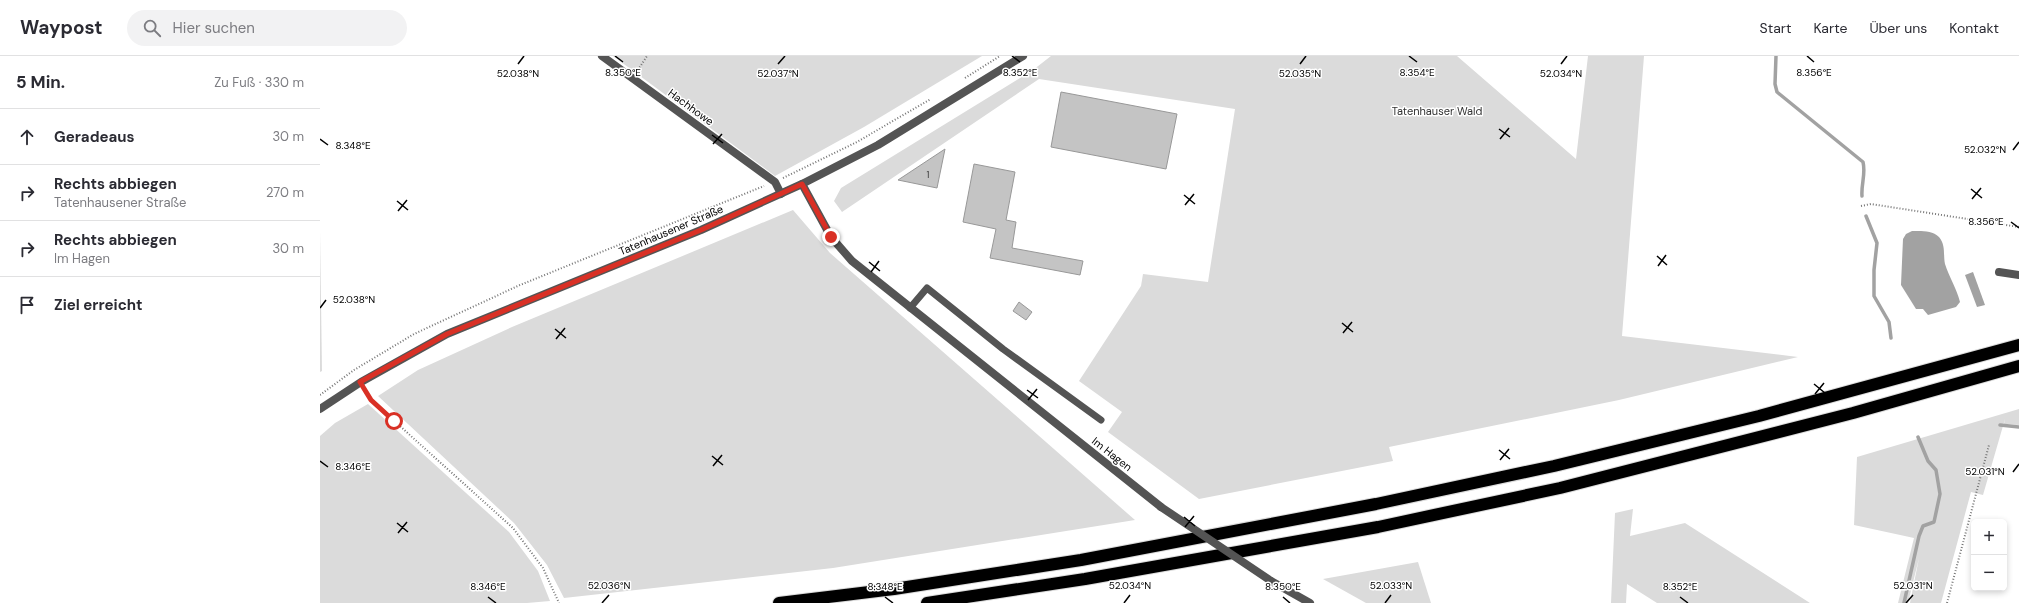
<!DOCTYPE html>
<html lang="de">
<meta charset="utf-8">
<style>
body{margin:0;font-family:"DM Sans",sans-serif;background:#f2f2f3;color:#2b2b33}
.controls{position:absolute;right:12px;bottom:12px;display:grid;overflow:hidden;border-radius:6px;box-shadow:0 2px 6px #0003}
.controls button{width:36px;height:36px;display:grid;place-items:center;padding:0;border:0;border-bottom:1px solid #e1e1e2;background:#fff;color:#2b2b33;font:20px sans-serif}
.stop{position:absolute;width:12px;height:12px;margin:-9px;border:3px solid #d93025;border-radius:50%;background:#fff}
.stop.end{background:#d93025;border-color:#fff;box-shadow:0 1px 4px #0008}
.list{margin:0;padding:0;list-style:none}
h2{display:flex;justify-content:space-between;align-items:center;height:52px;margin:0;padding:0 16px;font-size:17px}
h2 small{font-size:13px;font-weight:400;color:#7c7c81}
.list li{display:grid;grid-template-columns:26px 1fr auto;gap:12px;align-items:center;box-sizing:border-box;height:56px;padding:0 16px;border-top:1px solid #e1e1e2}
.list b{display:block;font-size:15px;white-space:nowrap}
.list p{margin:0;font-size:13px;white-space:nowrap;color:#7c7c81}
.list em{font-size:13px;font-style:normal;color:#7c7c81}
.icon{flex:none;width:22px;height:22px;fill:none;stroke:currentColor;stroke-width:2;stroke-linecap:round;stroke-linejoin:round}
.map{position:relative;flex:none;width:1699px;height:547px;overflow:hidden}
header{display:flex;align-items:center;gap:24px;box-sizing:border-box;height:56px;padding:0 20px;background:#fff;border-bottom:1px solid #e1e1e2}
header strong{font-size:19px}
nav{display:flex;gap:22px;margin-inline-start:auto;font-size:14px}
.search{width:280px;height:36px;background:#f2f2f3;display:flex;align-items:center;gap:10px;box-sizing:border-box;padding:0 14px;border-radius:22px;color:#7c7c81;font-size:15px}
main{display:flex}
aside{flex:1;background:#fff}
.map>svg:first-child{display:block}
.green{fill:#dbdbdb}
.water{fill:#a2a2a2}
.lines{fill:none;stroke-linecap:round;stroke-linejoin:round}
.stream{stroke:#a2a2a2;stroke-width:3.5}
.building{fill:#c4c4c4;stroke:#989898}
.motorway-casing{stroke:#dbdbdb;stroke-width:14}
.path{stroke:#767676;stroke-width:2;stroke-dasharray:1 2;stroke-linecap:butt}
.service{stroke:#545454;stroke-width:7}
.minor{stroke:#545454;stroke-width:8}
.tertiary{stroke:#545454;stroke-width:8}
.motorway{stroke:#000;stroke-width:12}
.minor-bridge{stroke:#545454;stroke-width:8}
.route{stroke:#d93025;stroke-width:5}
.ticks{fill:none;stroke:#000;stroke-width:1.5}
.labels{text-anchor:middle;stroke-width:3;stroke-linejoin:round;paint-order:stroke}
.number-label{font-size:9px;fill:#313131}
.street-label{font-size:11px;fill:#000;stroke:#fff}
.park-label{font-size:11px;fill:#323232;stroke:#fff}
.ticks-label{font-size:10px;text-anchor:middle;fill:#000;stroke:#fff;stroke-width:3;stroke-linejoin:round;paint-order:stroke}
</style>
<header>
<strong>Waypost</strong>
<div class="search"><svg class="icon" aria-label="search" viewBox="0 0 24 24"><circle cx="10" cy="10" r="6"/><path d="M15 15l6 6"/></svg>Hier suchen</div>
<nav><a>Start</a><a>Karte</a><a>Über uns</a><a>Kontakt</a></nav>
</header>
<main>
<aside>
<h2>5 Min.<small>Zu Fuß · 330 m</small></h2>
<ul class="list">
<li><svg class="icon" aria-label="ahead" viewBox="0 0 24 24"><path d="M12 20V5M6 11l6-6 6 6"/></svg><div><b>Geradeaus</b></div><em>30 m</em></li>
<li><svg class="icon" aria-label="right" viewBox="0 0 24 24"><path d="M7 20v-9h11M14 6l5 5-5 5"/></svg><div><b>Rechts abbiegen</b><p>Tatenhausener Straße</p></div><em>270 m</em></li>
<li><svg class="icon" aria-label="right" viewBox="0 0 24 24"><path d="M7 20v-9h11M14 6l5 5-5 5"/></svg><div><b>Rechts abbiegen</b><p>Im Hagen</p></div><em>30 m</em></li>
<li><svg class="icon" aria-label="arrive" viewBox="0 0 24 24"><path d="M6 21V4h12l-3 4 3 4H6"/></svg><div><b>Ziel erreicht</b></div></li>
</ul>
</aside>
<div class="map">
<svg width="1699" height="547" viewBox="0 0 1699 547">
<rect width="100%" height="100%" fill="#fff"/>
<!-- green -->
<g class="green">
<polygon points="293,0 662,0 544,71 455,120"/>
<polygon points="731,0 1137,0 1256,103 1268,0 1324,0 1302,280 1478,301 1299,344 1069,391 1073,405 879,443 788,376 802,356 759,325 821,230 823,218 888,226 915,53 719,23 522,156 514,145 521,132 713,14"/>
<polygon points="473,154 510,197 815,464 513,512 244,542 227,509 194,467 58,340 98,314 192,271"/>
<polygon points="0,175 2,315 0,316"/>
<polygon points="48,348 189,476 218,515 230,545 207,547 0,547 0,380 15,367"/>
<polygon points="1699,353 1699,369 1684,368 1685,363 1663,439 1651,436 1621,547 1590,547 1599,502 1588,547 1578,547 1594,482 1534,469 1537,401"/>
<polygon points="1313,453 1310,480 1365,467 1490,547 1337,547 1307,528 1306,547 1291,547 1295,457"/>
<polygon points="1098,506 1111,547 1046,547 1003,523"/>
</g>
<!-- water -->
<g class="water">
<path d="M1592,175C1601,175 1612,174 1619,181C1626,189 1623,199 1625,208C1629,221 1637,233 1640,246L1636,251L1608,259L1603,253H1596L1581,229L1583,183L1586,178Z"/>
<polygon points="1653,216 1665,249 1657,251 1645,219"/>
</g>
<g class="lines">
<!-- stream -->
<g class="stream">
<path d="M1456,0L1455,28L1457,36L1543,106C1546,118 1541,128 1542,140"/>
<polyline points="1546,160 1557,187 1554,214 1554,240 1569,266 1571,282"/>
<polyline points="1680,369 1699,371"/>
<polyline points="1584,547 1599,480 1603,470 1614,466 1620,438 1616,414 1608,405 1598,381"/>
</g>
</g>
<!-- building -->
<g class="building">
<polygon points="741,36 857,58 846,113 731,91"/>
<polygon points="625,93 617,132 578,124"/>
<polygon points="654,108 695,116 686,164 696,166 692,192 763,205 760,219 670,202 676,173 643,166"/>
<polygon points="699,246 712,256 706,264 693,255"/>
</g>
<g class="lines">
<!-- motorway casing -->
<g class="motorway-casing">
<g id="motorway">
<polyline points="459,547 574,533 761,504 1056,448 1234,410 1439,360 1699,289"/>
<polyline points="607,547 765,523 1058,471 1240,432 1533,357 1699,310"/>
</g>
</g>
<!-- path -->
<g class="path">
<polyline points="318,14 327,0"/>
<polyline points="645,22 680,0"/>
<polyline points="463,122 535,87 611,43"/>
<polyline points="1541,150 1551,148 1699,171"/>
<polyline points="45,334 51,344 193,472 223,512 239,547"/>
<polyline points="0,339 34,314 94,278 200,229 444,130"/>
<polyline points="1627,547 1669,389"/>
</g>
<!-- service -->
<polyline class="service" points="590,252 607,232 683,293 781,364"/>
<!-- minor -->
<g class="minor">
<polyline points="282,0 455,126 461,138"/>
<polyline points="482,128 511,181 532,205 841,451"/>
<polyline points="1679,216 1699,219"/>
<polyline points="951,525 990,547"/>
</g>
<!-- tertiary -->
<polyline class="tertiary" points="0,353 41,326 127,278 381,174 482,128 558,89 703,0"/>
<!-- motorway -->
<use href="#motorway" class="motorway"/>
<!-- minor-bridge -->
<polyline class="minor-bridge" points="841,451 951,525"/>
</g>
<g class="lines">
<!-- route -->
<polyline class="route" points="74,365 51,344 40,326 127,278 381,174 482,128 511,181"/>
</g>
<!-- ticks -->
<path class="ticks" d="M295,0L303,6M692,0L700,6M1089,0L1097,6M1487,0L1494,6M198,8L204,0M458,8L465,0M980,8L986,0M1241,8L1247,0M1179,73L1190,81M392,79L403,87M0,83L8,89M1180,83L1189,72M393,88L402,78M1693,94L1699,86M1651,133L1662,142M864,139L875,148M1652,143L1661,132M77,145L88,154M865,149L874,138M78,155L87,144M1691,166L1699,172M1337,200L1347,209M549,206L560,215M1338,210L1346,199M551,216L559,205M0,252L6,244M1022,267L1033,276M235,273L246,282M1023,277L1032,266M236,283L245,272M1494,328L1505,337M707,334L718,342M1495,338L1504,327M708,344L717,333M1179,394L1190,403M392,400L403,409M1180,404L1189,393M0,405L8,411M393,410L402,399M1693,416L1699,408M864,461L875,470M77,467L88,476M865,471L874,460M78,477L87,466M168,541L176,547M565,541L573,547M963,541L970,547M1360,541L1368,547M282,547L289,539M804,547L810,539M1065,547L1071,539M1586,547L1593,539"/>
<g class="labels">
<!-- number labels -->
<g class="number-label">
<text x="608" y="122">1</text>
</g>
<!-- street labels -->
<g class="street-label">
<text transform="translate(371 51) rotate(36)" y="4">Hachhowe</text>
<text transform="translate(351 174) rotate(-23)" y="4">Tatenhausener Straße</text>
<text transform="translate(792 398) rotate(38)" y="4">Im Hagen</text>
</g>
<!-- park labels -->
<g class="park-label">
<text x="1117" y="59">Tatenhauser Wald</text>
</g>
</g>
<g class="ticks-label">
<text x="1494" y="20">8.356°E</text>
<text x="303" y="20">8.350°E</text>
<text x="700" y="20">8.352°E</text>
<text x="1097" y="20">8.354°E</text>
<text x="198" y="21">52.038°N</text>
<text x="458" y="21">52.037°N</text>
<text x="980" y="21">52.035°N</text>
<text x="1241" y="21">52.034°N</text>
<text x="33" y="93">8.348°E</text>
<text x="1665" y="97">52.032°N</text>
<text x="1666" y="169">8.356°E</text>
<text x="34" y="247">52.038°N</text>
<text x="33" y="414">8.346°E</text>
<text x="1665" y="419">52.031°N</text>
<text x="289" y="533">52.036°N</text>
<text x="810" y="533">52.034°N</text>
<text x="1071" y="533">52.033°N</text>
<text x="1593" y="533">52.031°N</text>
<text x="168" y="534">8.346°E</text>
<text x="565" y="534">8.348°E</text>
<text x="963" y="534">8.350°E</text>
<text x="1360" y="534">8.352°E</text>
</g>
</svg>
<div class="controls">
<button>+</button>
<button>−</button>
</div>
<div class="stop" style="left:74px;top:365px"></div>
<div class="stop end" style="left:511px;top:181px"></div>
</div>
</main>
